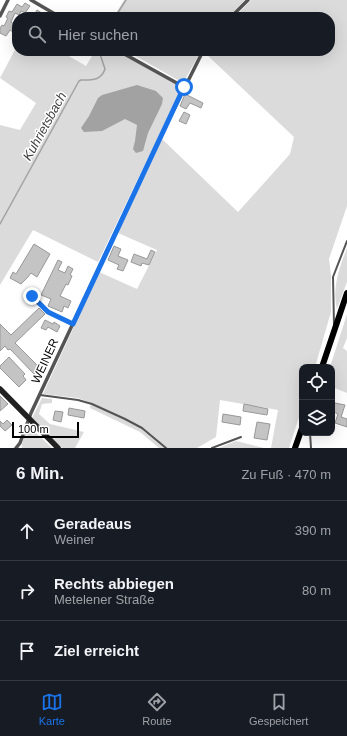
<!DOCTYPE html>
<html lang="de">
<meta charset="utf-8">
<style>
body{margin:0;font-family:Helvetica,sans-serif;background:#20242c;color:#f1f3f6}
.controls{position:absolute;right:12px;bottom:12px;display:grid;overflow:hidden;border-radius:8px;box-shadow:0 4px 16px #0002}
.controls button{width:36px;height:36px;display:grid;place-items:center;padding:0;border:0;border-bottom:1px solid #363941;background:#171b24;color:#f1f3f6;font:20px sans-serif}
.scale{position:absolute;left:12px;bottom:10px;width:67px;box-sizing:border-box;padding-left:4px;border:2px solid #000;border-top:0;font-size:11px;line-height:14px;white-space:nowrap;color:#000;-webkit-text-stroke:3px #fff;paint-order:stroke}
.stop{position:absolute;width:12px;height:12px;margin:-9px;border:3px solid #1a73e8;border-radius:50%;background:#fff}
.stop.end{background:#1a73e8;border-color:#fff;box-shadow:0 1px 4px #0008}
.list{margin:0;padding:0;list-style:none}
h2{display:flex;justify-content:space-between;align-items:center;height:52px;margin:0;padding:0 16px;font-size:17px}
h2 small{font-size:13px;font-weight:400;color:#9ea1a6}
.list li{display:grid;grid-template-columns:26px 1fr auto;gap:12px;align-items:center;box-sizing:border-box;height:60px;padding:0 16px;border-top:1px solid #363941}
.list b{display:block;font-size:15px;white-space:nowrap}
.list p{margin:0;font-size:13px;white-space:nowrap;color:#9ea1a6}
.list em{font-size:13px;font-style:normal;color:#9ea1a6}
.icon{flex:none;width:22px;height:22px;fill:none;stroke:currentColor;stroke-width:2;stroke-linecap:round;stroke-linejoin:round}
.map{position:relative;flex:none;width:347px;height:448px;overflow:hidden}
.search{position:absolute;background:#171b24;box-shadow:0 4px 16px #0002;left:12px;right:12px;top:12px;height:44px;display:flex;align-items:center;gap:10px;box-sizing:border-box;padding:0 14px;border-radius:16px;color:#9ea1a6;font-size:15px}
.sheet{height:232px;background:#171b24}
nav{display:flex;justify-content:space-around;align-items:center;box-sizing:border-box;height:56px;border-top:1px solid #363941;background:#171b24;font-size:11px;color:#9ea1a6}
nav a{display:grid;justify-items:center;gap:2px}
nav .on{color:#1a73e8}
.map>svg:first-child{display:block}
.green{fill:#dbdbdb}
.water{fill:#a2a2a2}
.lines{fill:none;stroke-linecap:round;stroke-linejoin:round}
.stream{stroke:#a2a2a2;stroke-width:1.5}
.building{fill:#c4c4c4;stroke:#989898}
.service{stroke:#545454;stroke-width:2}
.minor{stroke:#545454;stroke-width:3.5}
.secondary{stroke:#212121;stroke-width:5.5}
.trunk{stroke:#000;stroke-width:6}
.route{stroke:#1a73e8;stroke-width:5}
.labels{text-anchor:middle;stroke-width:3;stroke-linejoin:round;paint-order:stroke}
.street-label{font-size:12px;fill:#000;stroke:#fff}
.water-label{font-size:13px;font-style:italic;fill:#434343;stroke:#fff}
</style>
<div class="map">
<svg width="347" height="448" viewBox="0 0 347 448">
<rect width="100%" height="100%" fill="#fff"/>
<!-- green -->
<g class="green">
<polygon points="124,0 245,0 228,17 114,17"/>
<polygon points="251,0 347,0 347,206 329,259 331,275 331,312 315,367 302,367 302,408 289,448 271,448 278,410 220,400 216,437 197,448 159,448 140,432 90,408 91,403 78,398 43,394 99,272 137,289 157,250 118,233 162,139 238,212 290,154 294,137 205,53 206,51 330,51 330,17 235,17"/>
<polygon points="17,46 17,51 60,51 86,66 95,51 117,51 182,87 98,262 33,230 0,285 0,125 20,130 36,103 0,78"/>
<polygon points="127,51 201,51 183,83"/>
<path d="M347,248V282L337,309C332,288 339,268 347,248Z"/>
<polygon points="347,314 347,338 343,348 347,351 347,393 332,387 332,367 330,367"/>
<polygon points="42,398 52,399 52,403 42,404 39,414 50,424 84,432 75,448 62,448 32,418"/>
<polygon points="28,425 52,448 22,448 22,444"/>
<polygon points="236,441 264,448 219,448"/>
</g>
<!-- water -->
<polygon class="water" points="137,85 156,91 163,98 162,104 148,133 143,151 136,153 133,149 135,141 137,125 125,119 102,131 84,132 81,128 89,116 98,98 102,95"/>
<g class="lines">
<!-- stream -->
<g class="stream">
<polyline points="115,17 126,0"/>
<path d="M0,224L79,81L81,80C91,80 101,81 105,69L99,51"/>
</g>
</g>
<!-- building -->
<g class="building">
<polygon points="25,3 30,6 25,13 21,11 19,15 15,13 11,22 16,26 13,32 10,30 6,36 0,33 0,28 2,25 4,26 8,18 6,17 9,11 12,12 17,4 22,7"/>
<polygon points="37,10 48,17 33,17"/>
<polygon points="185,94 203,103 201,108 190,103 186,109 180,106"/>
<polygon points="184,112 190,115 186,124 179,121"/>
<polygon points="34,244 50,254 37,277 31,273 27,278 21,284 10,278 13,272 16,274"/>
<polygon points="114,246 121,249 118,256 128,260 123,271 117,269 119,265 108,260"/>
<polygon points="151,250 155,252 149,265 142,263 141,266 131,262 134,254 147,259"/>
<polygon points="58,260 62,262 58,270 65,273 68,266 73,269 70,275 72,276 68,285 66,284 60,296 71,301 68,308 64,306 62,312 48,306 51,299 41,295"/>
<polygon points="39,308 45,314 15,343 40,368 34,374 10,349 8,350 5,346 0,351 0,324 11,335"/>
<polygon points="45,320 53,324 54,322 60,326 57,332 48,327 46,330 41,328"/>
<polygon points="9,357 25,374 23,376 26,380 19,387 0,368 0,366"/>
<polygon points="0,396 8,404 0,411"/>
<polygon points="335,403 345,405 341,417 347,419 347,427 335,423 338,414 332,411"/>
<polygon points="244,404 268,409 267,415 243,411"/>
<polygon points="69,408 85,411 84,418 68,415"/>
<polygon points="55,411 63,412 61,422 53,420"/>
<polygon points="223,414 241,417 240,425 222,422"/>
<polygon points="7,420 12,425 5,431 0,426 0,421 3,424"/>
<polygon points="257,422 270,424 267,440 254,438"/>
</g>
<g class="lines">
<!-- service -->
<g class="service">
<polyline points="334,325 333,277 347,241"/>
<polyline points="40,395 78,400 92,404 125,419 142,428 166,448"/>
<polyline points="310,433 311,448"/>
<polyline points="212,448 241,437"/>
</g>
<!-- minor -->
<g class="minor">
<polyline points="31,0 60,17"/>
<polyline points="0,16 8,0"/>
<polyline points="231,17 248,0"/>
<polyline points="119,51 184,87"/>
<polyline points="32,296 48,312 73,324"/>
<polyline points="16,448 20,443 31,413 53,366 169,119 203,51"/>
</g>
<!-- secondary -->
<polyline class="secondary" points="0,389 58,448"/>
<!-- trunk -->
<g class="trunk">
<polyline points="322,367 347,293"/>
<polyline points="295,448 302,428"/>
</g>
</g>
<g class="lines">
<!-- route -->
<polyline class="route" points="32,296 48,312 73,324 184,87"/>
</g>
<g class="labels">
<!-- street labels -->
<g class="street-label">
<text transform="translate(45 361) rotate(-65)" y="4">WEINER</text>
</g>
<!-- water labels -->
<g class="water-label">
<text transform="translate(44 126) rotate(-61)" y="5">Kuhrietsbach</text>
</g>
</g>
</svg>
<div class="controls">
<button><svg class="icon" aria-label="locate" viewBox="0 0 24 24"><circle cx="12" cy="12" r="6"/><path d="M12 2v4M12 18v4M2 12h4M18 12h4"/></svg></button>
<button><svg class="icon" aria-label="layers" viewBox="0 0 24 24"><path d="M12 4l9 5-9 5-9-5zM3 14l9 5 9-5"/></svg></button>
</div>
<div class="scale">100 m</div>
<div class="stop" style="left:184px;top:87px"></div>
<div class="stop end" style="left:32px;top:296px"></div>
<div class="search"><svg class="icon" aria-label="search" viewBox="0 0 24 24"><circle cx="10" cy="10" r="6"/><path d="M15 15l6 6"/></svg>Hier suchen</div>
</div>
<section class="sheet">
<h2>6 Min.<small>Zu Fuß · 470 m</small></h2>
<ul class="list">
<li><svg class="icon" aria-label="ahead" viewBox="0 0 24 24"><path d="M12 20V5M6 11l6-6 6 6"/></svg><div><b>Geradeaus</b><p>Weiner</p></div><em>390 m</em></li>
<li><svg class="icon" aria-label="right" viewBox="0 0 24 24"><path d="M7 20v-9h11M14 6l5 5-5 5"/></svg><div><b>Rechts abbiegen</b><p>Metelener Straße</p></div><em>80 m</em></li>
<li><svg class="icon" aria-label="arrive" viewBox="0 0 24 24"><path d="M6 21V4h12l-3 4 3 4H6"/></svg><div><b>Ziel erreicht</b></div></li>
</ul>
</section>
<nav>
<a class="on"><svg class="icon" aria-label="map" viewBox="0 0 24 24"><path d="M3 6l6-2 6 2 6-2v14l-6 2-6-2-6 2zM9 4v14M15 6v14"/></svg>Karte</a>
<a><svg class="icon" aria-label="directions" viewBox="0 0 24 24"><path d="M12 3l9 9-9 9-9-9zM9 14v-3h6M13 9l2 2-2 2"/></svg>Route</a>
<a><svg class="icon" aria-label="saved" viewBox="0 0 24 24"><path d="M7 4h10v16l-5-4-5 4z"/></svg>Gespeichert</a>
</nav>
